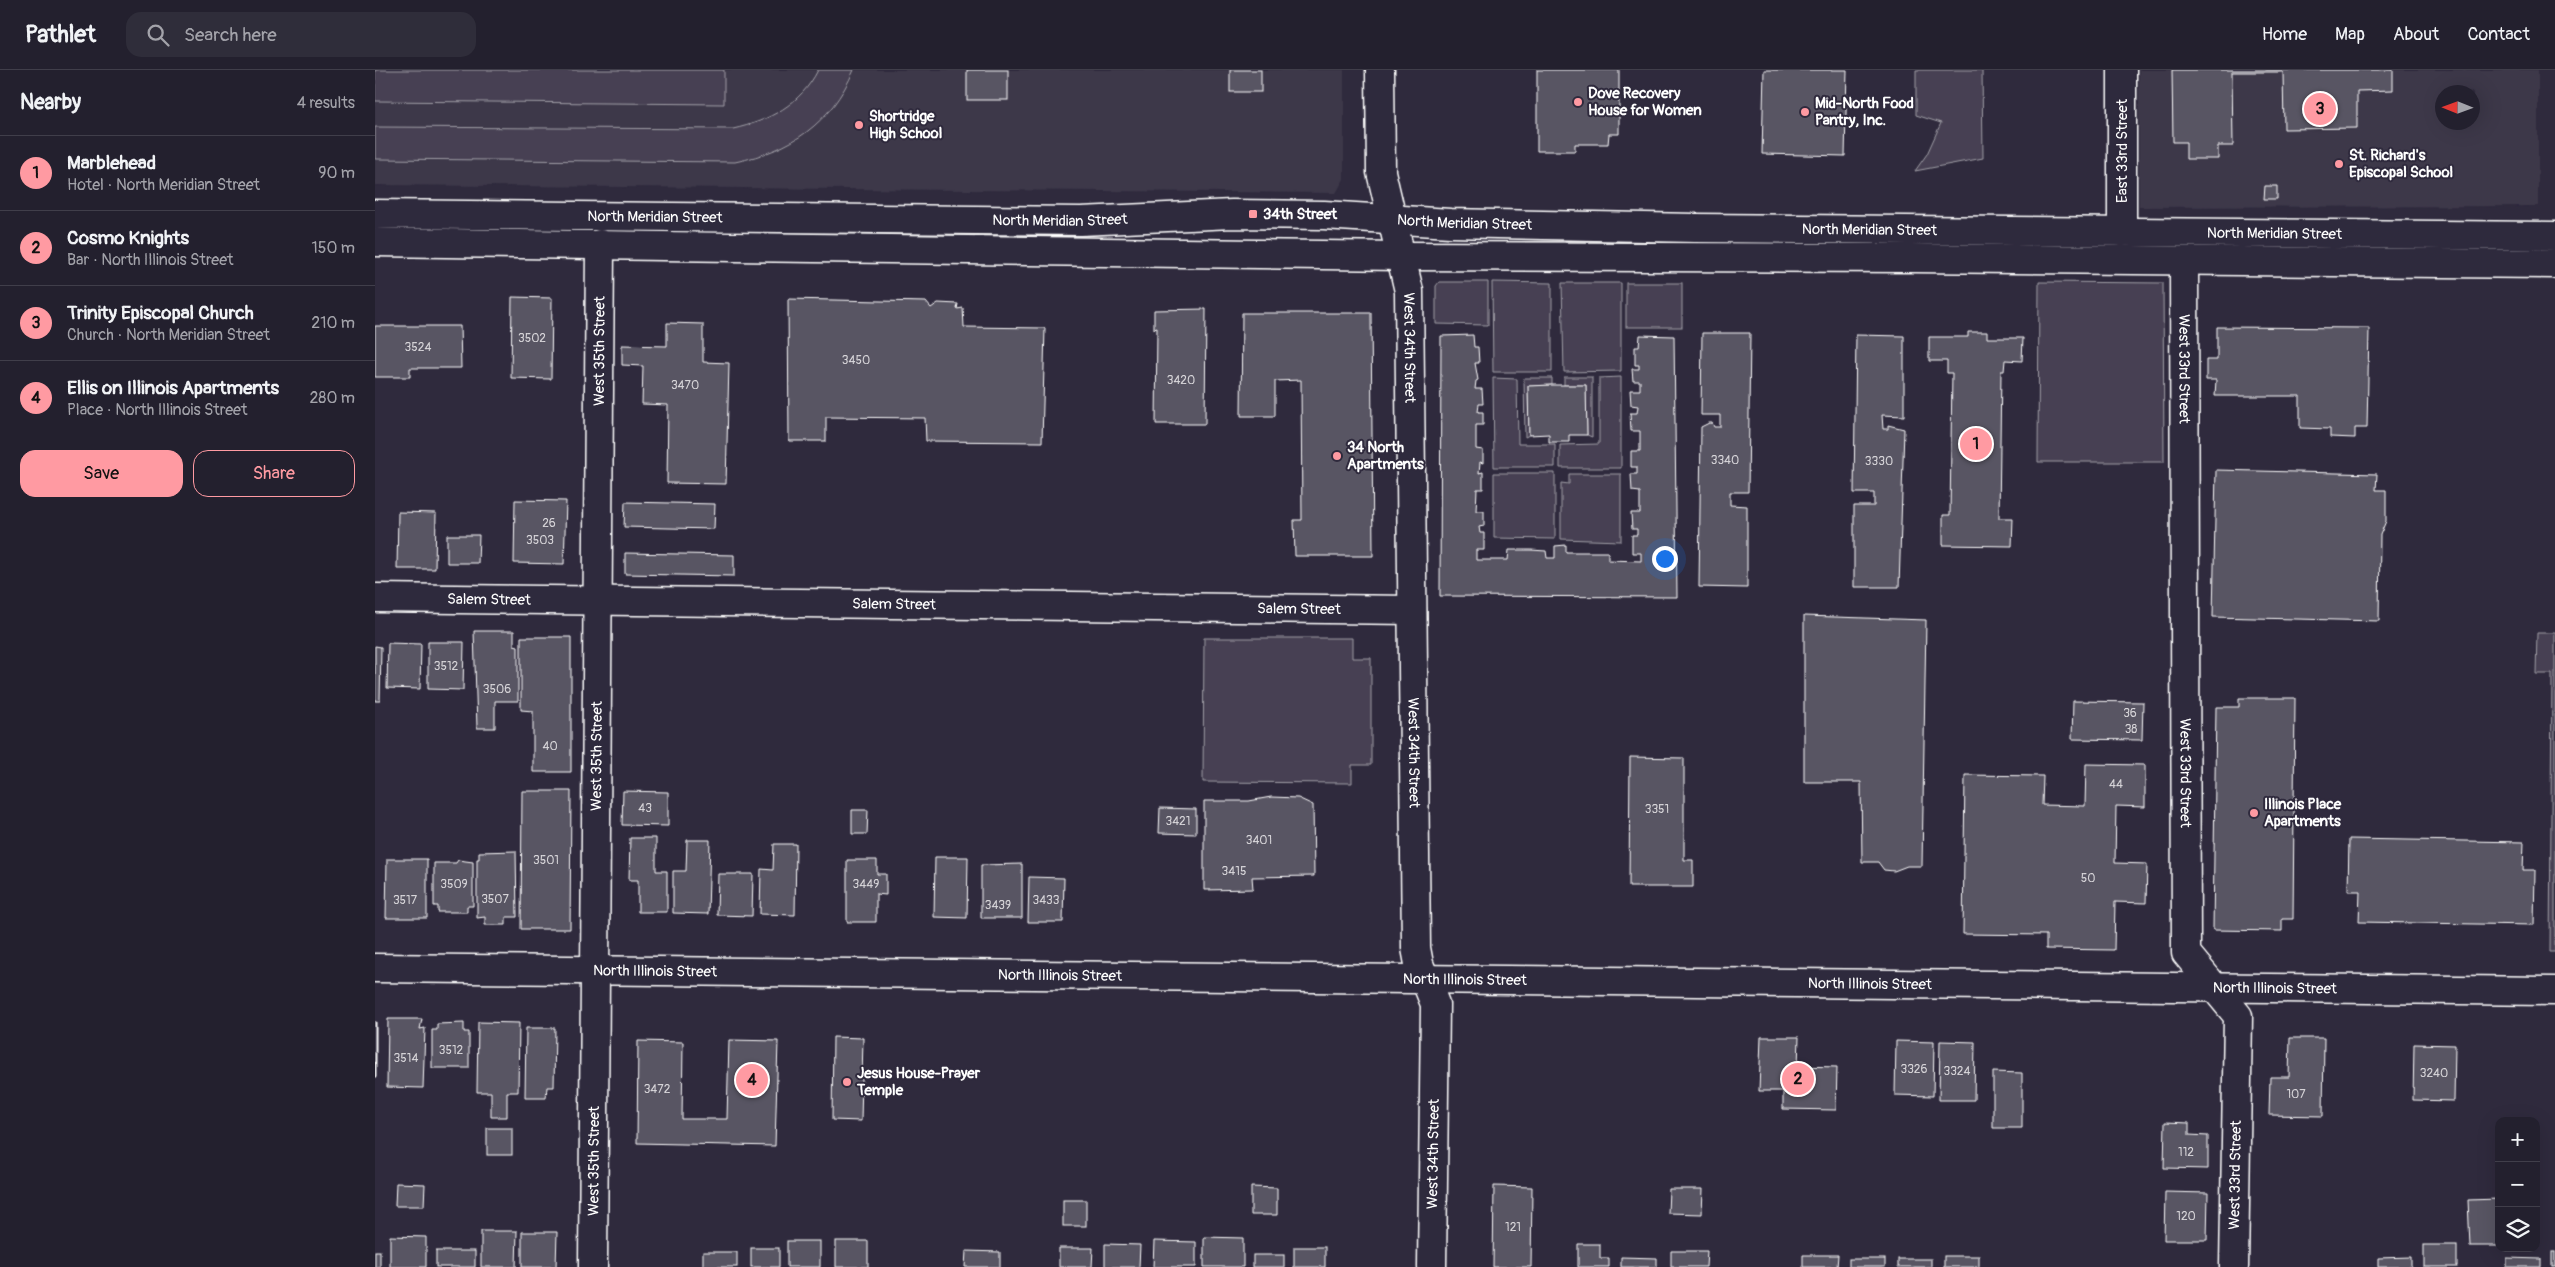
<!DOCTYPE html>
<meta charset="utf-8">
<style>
body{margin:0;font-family:Pangolin,sans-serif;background:#2f2d3a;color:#f1f3f6}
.controls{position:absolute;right:15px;bottom:15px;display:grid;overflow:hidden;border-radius:10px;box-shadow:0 5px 20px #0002}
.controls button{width:45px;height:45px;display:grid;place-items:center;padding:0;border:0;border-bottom:1px solid #403e4a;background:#23202e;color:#f1f3f6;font:25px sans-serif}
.compass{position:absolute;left:2060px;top:15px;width:45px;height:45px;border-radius:50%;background:#23202e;box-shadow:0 5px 20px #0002;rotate:271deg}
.you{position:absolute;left:1289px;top:488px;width:18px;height:18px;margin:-12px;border:4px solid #fff;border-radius:50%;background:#1a73e8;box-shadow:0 0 0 8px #1a73e833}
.badge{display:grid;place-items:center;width:32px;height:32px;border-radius:50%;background:#ff9aa2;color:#111;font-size:16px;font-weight:700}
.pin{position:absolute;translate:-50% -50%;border:2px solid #fff;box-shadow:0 1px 5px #0006}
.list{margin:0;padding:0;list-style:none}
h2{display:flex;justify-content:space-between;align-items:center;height:65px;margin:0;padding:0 20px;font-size:21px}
h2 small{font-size:16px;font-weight:400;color:#a3a3aa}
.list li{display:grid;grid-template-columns:32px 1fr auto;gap:15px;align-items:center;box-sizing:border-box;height:75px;padding:0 20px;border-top:1px solid #403e4a}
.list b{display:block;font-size:19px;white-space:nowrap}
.list p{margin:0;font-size:16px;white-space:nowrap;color:#a3a3aa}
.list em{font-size:16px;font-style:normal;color:#a3a3aa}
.actions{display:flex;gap:10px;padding:15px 20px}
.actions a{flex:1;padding:11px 0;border:1px solid #ff9aa2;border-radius:15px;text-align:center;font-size:18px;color:#ff9aa2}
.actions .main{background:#ff9aa2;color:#111}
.icon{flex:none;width:28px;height:28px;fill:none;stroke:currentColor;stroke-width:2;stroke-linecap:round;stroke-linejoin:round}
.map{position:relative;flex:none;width:2180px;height:1197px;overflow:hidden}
header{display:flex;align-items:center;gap:30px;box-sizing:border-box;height:70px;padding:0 25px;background:#23202e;border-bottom:1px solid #403e4a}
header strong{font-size:24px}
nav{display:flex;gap:28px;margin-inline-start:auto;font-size:18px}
.search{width:350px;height:45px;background:#2f2d3a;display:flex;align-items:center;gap:12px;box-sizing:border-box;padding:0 18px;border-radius:15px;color:#a3a3aa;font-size:19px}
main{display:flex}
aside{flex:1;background:#23202e}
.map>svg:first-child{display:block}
.built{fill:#3c3749;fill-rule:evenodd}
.green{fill:#464152;stroke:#a2a0a8}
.building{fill:#595564;stroke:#fff}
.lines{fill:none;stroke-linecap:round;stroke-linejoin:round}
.minor-casing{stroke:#fff;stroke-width:31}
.tertiary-casing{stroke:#fff;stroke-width:31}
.secondary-casing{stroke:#fff;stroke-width:31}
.primary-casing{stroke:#fff;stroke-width:31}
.minor{stroke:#2f2a3d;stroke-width:28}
.tertiary{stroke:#2f2a3d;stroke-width:28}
.secondary{stroke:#2f2a3d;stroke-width:28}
.primary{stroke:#2f2a3d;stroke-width:28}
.poi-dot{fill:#ff9aa2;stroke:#2f2a3d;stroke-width:2}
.labels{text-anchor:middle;stroke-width:4;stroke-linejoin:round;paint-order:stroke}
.number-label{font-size:12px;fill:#d6d4d8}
.poi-label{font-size:15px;font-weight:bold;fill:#fff;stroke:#2f2a3d;text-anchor:start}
.street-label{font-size:15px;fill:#fff;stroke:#2f2a3d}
</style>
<header>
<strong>Pathlet</strong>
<div class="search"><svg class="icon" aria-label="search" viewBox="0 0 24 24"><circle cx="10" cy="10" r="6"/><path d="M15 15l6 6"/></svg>Search here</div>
<nav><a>Home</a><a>Map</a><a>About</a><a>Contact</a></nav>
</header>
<main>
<aside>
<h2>Nearby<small>4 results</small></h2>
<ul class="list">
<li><span class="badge">1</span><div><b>Marblehead</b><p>Hotel · North Meridian Street</p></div><em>90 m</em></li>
<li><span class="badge">2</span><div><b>Cosmo Knights</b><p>Bar · North Illinois Street</p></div><em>150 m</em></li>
<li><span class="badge">3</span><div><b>Trinity Episcopal Church</b><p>Church · North Meridian Street</p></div><em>210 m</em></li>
<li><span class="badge">4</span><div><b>Ellis on Illinois Apartments</b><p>Place · North Illinois Street</p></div><em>280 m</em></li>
</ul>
<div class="actions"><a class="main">Save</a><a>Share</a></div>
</aside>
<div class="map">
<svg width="2180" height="1197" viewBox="0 0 2180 1197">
<rect width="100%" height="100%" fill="#2f2a3d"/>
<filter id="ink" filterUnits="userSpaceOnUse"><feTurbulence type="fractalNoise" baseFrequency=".02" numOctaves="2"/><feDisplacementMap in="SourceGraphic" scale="10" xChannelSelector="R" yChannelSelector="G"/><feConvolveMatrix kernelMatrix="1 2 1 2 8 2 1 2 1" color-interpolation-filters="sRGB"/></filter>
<g filter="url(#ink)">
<!-- built -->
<g class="built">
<polygon points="0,0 969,0 969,109 961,123 0,115"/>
<path d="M1764,0H2163V136L1764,137ZM2068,22H2098V52H2068Z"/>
</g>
<!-- green -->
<g class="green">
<polygon points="0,0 349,0 349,34 0,31"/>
<path d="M443,0H479C455,54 417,80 360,92L0,89V57L358,59C394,51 426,34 443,0Z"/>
<polygon points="1541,0 1607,0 1608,88 1540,101 1552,84 1566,53 1541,45"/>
<polygon points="1064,212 1113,212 1113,255 1061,254 1061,216"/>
<polygon points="1117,212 1177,213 1177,302 1118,302"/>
<polygon points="1664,212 1788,213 1789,392 1663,392"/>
<polygon points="1187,213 1246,213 1246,301 1189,302"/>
<rect x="1251" y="213" width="56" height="44"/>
<polygon points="1189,307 1217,307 1217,367 1212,365 1211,315 1189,315"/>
<polygon points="1246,307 1246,398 1185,398 1185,375 1224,374 1224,308"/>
<polygon points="1118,308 1142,309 1143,374 1180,374 1180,397 1119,397"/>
<polygon points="1149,308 1177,308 1177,315 1153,316 1154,365 1150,367"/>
<polygon points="1119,403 1180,403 1180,469 1119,468"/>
<polygon points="1194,404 1246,404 1246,471 1186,469 1186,413 1194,414"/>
<polygon points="2162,563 2180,563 2180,882 2175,882 2177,604 2161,604"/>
<polygon points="829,568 977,568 977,588 996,588 996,695 977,695 977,713 828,712"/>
</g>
<!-- building -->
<g class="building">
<rect x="592" y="0" width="41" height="30"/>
<rect x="855" y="0" width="31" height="22"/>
<polygon points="1162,0 1244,0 1244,64 1234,64 1233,74 1200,74 1200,81 1162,81"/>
<polygon points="1389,0 1472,0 1470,86 1387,84"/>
<polygon points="1797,0 2018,0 2018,20 1982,21 1982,58 1909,59 1908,2 1857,2 1858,76 1843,76 1843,89 1811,89 1811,72 1798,72"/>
<polygon points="1890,116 1902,116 1902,129 1889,129"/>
<polygon points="137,227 177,228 176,309 136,308"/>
<polygon points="413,229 551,232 556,238 563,233 583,234 582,239 588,238 589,257 670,258 667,372 551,371 550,348 451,347 451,371 414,371"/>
<polygon points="831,239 830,354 781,354 782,258 779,259 779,240"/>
<polygon points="867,243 996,243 998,486 920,486 919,450 927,450 926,310 900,311 900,346 866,346"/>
<polygon points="292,253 328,254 328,292 354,293 351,414 292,413 293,335 267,334 268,296 247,295 247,275 292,276"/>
<polygon points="0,256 85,256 86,298 35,298 35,307 0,307"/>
<polygon points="1842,257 1994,258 1992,358 1980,358 1980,368 1955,367 1955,359 1925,358 1925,326 1840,326 1841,310 1831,310 1831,290 1842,290"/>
<polygon points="1593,262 1612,262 1612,268 1648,268 1647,291 1630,290 1629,301 1626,301 1624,448 1638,448 1637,476 1568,475 1568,445 1575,445 1577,303 1572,303 1572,291 1554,291 1554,267 1593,267"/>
<polygon points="1327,263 1375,263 1373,422 1355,422 1355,435 1372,436 1372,518 1324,517 1326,357 1334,353 1337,353 1339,357 1345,357 1345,345 1326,345"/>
<polygon points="1098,265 1099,277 1103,277 1104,293 1100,293 1103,310 1101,311 1100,319 1107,319 1108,334 1104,334 1103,342 1108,342 1108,355 1101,355 1101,379 1108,380 1108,393 1105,392 1104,403 1108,402 1108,419 1102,419 1101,441 1109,441 1109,456 1104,457 1105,463 1109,463 1109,480 1101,480 1101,490 1133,490 1134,480 1156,480 1171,481 1172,488 1180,488 1180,476 1191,475 1191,482 1233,482 1233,490 1266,491 1266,483 1257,483 1257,465 1262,465 1262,459 1257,459 1256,443 1265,443 1265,422 1257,421 1256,404 1262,404 1262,397 1256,397 1256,381 1265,381 1265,361 1256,361 1255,343 1262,343 1263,336 1256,335 1255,320 1265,320 1265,311 1258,311 1257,299 1264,299 1264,295 1260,295 1260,277 1264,277 1265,265 1299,266 1302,527 1065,526 1066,266"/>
<polygon points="1481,265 1529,266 1529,346 1507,345 1508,359 1513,359 1513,355 1529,359 1524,517 1479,517 1479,436 1499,436 1499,423 1479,423"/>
<polygon points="1177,315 1211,315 1212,365 1194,365 1194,372 1174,372 1174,364 1154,365 1153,316"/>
<polygon points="1841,400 2002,404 2001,420 2011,420 2011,451 2005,465 2004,551 1838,547"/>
<polygon points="140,430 191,431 189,494 139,493"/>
<polygon points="250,432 340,434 339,459 249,457"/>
<polygon points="23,442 61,443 60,499 22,499"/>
<polygon points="72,465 104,465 103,493 72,493"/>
<polygon points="250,483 359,485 359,506 250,504"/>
<polygon points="1429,546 1551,550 1547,796 1532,796 1519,801 1509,800 1503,792 1487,792 1486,712 1429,712"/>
<polygon points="99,561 139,561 139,575 143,576 143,631 120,631 120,658 102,658"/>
<polygon points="146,567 196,567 196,702 158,702 158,641 146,640"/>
<polygon points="53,572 89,572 88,620 53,619"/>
<polygon points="13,573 46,574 45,619 12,618"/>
<polygon points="0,576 6,577 5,631 0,631"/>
<polygon points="1864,628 1920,628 1918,849 1907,849 1907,861 1838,860 1841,637 1864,637"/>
<polygon points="1698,631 1768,632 1767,670 1697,669"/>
<polygon points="1255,687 1309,688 1309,790 1318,790 1318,817 1254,817"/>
<polygon points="1711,694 1770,695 1770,737 1741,736 1740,793 1772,794 1771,833 1740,832 1739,880 1671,879 1671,865 1588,864 1590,705 1668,706 1667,735 1710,736"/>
<polygon points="147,721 196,721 195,859 146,859"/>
<polygon points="248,721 293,722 293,756 247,755"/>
<polygon points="896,727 923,728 938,735 939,806 877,807 878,819 829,820 829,731 874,731"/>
<polygon points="785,738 821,739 821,764 784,763"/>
<polygon points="477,740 493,740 492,764 477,764"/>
<polygon points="255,768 281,768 281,801 292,801 292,842 263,842 263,810 254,810"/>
<polygon points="1974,769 2149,772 2148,800 2160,800 2159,855 1984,852 1985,821 1973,821"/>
<polygon points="312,770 335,770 333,844 298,843 298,801 311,801"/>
<polygon points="399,774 421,774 420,845 385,844 386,799 398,800"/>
<polygon points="141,781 142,847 131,847 131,855 110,855 110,847 102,848 102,789 104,789 104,782"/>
<polygon points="560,787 593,787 592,848 559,847"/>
<polygon points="12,789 52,789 52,848 11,848"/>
<polygon points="83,790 98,792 98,836 92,836 92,842 63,842 63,836 59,836 59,793 81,793"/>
<polygon points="472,790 502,790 502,804 511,804 511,825 501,824 501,852 472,852"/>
<polygon points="647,794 647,848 606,848 606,795"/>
<polygon points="343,804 378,804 377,846 342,845"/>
<polygon points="654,807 689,808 688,852 653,852"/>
<polygon points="13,949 47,949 45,959 50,958 48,1018 12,1017"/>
<rect x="0" y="952" width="1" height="55"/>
<polygon points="103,952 144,953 143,1022 132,1022 132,1047 116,1047 116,1022 102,1022"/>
<polygon points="89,953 89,962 94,962 94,998 57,998 57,960 62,960 62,954"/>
<polygon points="151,958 180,958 179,1017 172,1017 171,1028 150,1028"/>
<polygon points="458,967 488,968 486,1051 457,1050"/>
<polygon points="1386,967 1424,967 1423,996 1462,997 1461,1040 1408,1039 1408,1021 1384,1021"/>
<polygon points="1915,968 1949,968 1948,1046 1894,1045 1895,1007 1914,1007"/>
<polygon points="354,970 403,971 400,1076 262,1073 263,971 308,972 307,1049 352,1049"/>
<polygon points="1521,971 1559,972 1558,1026 1520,1025"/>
<polygon points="1565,971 1600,972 1599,1030 1564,1030"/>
<polygon points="2039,974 2080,975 2079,1031 2038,1030"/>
<polygon points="1618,1002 1647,1003 1647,1058 1618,1058"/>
<polygon points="1790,1052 1814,1053 1814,1065 1833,1066 1833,1099 1789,1098"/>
<rect x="112" y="1058" width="25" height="27"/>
<polygon points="21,1113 50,1114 49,1136 20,1136"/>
<polygon points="1119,1116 1157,1117 1156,1197 1118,1197"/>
<polygon points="876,1117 902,1118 902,1145 876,1145"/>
<polygon points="1294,1119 1328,1119 1327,1144 1293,1143"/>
<polygon points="1790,1122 1833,1123 1832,1170 1789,1170"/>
<polygon points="2124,1129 2124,1176 2095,1176 2093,1130"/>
<rect x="688" y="1130" width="23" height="26"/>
<polygon points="106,1161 142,1161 141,1197 106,1197"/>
<polygon points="147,1162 182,1162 181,1197 147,1197"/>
<polygon points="15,1166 51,1167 51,1197 15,1197"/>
<polygon points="829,1167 868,1168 868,1197 829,1197"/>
<rect x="412" y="1171" width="33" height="26"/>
<rect x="461" y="1171" width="32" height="26"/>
<polygon points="779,1171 821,1172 821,1197 778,1197"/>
<polygon points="730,1174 765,1175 764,1197 730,1197"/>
<polygon points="1203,1174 1225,1174 1225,1188 1234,1188 1234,1197 1203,1197"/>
<rect x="2049" y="1175" width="33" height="22"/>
<rect x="919" y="1177" width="31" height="20"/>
<rect x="376" y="1178" width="28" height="19"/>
<polygon points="684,1178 718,1178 717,1197 684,1197"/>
<rect x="0" y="1181" width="5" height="16"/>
<rect x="61" y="1181" width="39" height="16"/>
<polygon points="591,1181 625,1182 625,1197 590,1197"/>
<polygon points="1296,1181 1332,1181 1331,1197 1296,1197"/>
<rect x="328" y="1182" width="34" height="15"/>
<rect x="2177" y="1182" width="3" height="15"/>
<rect x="878" y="1185" width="31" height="12"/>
<polygon points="1428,1185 1463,1185 1462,1197 1428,1197"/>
<rect x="1569" y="1186" width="35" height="11"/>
<polygon points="1246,1187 1282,1188 1282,1197 1246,1197"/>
<polygon points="2036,1187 2036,1197 2003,1197 2003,1188"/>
<polygon points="2132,1188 2166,1189 2166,1197 2132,1197"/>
<rect x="1474" y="1189" width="36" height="8"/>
<rect x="1523" y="1189" width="33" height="8"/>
</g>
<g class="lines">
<!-- minor casing -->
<g class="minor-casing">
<g id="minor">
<polyline points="1747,162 1747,0"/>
<path id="s1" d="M1809,191L1811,883L1863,946L1859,1197"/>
<path id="s2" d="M0,528L1037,540"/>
<path id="s3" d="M218,1197L225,174"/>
</g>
</g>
<!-- tertiary casing -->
<g class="tertiary-casing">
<g id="tertiary">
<path id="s4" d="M1005,0L1006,102L1034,221L1041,878L1044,894L1060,934L1057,1197"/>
</g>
</g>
<!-- secondary casing -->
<g class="secondary-casing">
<g id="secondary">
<path id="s5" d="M0,898L2180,921"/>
</g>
</g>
<!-- primary casing -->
<g class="primary-casing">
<g id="primary">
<path id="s6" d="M0,144L706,151L857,144L949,145L1075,153L1320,158L2180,166"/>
<polyline points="0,172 1025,186 1537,188 2180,194"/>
</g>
</g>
<!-- minor -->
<use href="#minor" class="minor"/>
<!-- tertiary -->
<use href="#tertiary" class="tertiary"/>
<!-- secondary -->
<use href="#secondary" class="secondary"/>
<!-- primary -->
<use href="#primary" class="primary"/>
</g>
</g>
<!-- markers -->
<g class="poi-dot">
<circle cx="1203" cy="32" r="5"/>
<circle cx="1430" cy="42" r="5"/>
<circle cx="484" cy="55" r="5"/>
<circle cx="1964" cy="94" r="5"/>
<rect x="873" y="139" width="10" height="10" rx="2.5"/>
<circle cx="962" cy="386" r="5"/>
<circle cx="1879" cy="743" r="5"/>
<circle cx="472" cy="1012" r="5"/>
</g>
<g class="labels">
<!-- number labels -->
<g class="number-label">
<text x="157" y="272">3502</text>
<text x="43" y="281">3524</text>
<text x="481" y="294">3450</text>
<text x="806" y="314">3420</text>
<text x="310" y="319">3470</text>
<text x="1350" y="394">3340</text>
<text x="1504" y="395">3330</text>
<text x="174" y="457">26</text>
<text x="165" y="474">3503</text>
<text x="71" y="600">3512</text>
<text x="122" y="623">3506</text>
<text x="1755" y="647">36</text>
<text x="1756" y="663">38</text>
<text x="175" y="680">40</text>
<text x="1741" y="718">44</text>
<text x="270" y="742">43</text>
<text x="1282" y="743">3351</text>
<text x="803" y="755">3421</text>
<text x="884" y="774">3401</text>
<text x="171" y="794">3501</text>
<text x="859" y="805">3415</text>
<text x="1713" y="812">50</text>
<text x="79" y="818">3509</text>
<text x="491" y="818">3449</text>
<text x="120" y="833">3507</text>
<text x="30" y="834">3517</text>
<text x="671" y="834">3433</text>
<text x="623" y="839">3439</text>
<text x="76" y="984">3512</text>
<text x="31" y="992">3514</text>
<text x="1539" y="1003">3326</text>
<text x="1582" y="1005">3324</text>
<text x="2059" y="1007">3240</text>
<text x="282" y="1023">3472</text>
<text x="1921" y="1028">107</text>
<text x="1811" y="1086">112</text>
<text x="1811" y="1150">120</text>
<text x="1138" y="1161">121</text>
</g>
<!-- poi labels -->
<g class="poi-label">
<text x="1213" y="28">Dove Recovery<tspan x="1213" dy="17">House for Women</tspan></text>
<text x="1440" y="38">Mid-North Food<tspan x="1440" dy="17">Pantry, Inc.</tspan></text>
<text x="494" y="51">Shortridge<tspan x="494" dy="17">High School</tspan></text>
<text x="1974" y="90">St. Richard's<tspan x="1974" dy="17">Episcopal School</tspan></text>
<text x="888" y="149">34th Street</text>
<text x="972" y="382">34 North<tspan x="972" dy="17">Apartments</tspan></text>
<text x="1889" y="739">Illinois Place<tspan x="1889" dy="17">Apartments</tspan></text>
<text x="482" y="1008">Jesus House-Prayer<tspan x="482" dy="17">Temple</tspan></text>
</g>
<!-- street labels -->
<g class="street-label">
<text transform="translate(1747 81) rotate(-90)" y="5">East 33rd Street</text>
<text dy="5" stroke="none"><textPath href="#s6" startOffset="280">North Meridian Street</textPath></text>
<text dy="5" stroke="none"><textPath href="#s6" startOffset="685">North Meridian Street</textPath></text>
<text dy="5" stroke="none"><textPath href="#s6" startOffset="1090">North Meridian Street</textPath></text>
<text dy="5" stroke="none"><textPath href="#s6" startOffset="1495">North Meridian Street</textPath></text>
<text dy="5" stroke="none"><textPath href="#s6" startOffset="1900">North Meridian Street</textPath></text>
<text dy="5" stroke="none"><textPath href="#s4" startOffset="281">West 34th Street</textPath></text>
<text dy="5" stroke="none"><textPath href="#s3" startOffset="916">West 35th Street</textPath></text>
<text dy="5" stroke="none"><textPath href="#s1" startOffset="108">West 33rd Street</textPath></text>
<text dy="5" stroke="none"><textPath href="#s2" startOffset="114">Salem Street</textPath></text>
<text dy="5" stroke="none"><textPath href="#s2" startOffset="519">Salem Street</textPath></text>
<text dy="5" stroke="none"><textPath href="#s2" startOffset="924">Salem Street</textPath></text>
<text dy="5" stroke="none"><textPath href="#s4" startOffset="686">West 34th Street</textPath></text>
<text dy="5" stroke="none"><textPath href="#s3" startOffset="511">West 35th Street</textPath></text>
<text dy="5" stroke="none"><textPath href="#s1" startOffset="512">West 33rd Street</textPath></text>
<text dy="5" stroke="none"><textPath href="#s5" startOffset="280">North Illinois Street</textPath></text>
<text dy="5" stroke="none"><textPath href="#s5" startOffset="685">North Illinois Street</textPath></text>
<text dy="5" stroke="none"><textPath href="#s5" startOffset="1090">North Illinois Street</textPath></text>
<text dy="5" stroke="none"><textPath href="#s5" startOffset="1495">North Illinois Street</textPath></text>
<text dy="5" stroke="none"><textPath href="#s5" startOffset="1900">North Illinois Street</textPath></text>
<text transform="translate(1058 1084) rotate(-89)" y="5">West 34th Street</text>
<text dy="5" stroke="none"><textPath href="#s3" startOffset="106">West 35th Street</textPath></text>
<text transform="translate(1860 1105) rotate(-89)" y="5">West 33rd Street</text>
</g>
</g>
</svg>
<div class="controls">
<button>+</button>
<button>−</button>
<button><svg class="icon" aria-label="layers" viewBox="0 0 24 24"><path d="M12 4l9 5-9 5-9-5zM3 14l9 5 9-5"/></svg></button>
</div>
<svg class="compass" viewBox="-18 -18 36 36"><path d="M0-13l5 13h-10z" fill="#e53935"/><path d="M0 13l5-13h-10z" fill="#a3a3aa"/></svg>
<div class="you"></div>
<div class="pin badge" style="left:1601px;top:374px">1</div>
<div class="pin badge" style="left:1423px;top:1009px">2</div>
<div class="pin badge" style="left:1945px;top:39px">3</div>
<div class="pin badge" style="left:377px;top:1010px">4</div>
</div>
</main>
